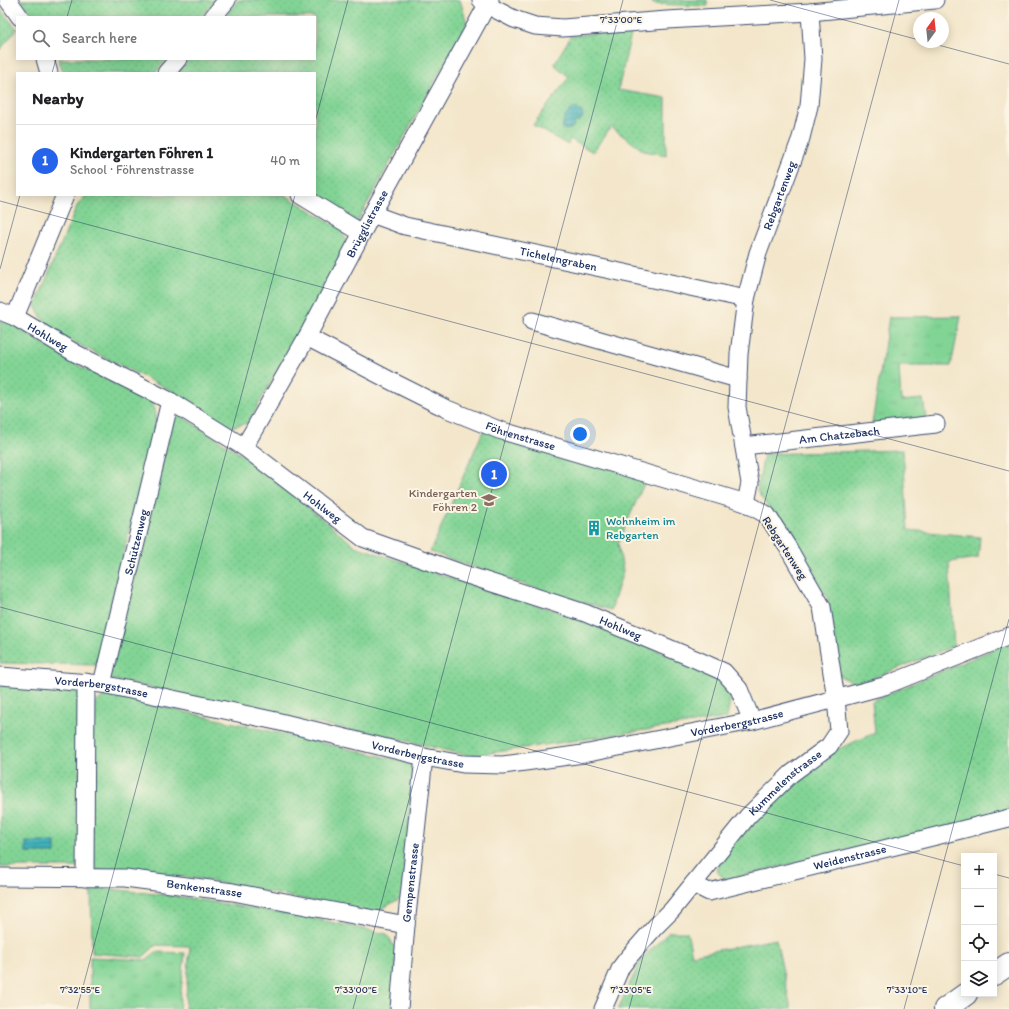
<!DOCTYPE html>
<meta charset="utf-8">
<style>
body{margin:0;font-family:Itim,sans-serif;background:#f2f2f2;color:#202124}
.controls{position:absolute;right:12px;bottom:12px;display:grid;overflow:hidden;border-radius:0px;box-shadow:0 2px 10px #0003}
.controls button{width:36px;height:36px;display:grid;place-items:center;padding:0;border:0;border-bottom:1px solid #e0e0e0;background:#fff;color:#202124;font:20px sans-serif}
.compass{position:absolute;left:913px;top:12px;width:36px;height:36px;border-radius:50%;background:#fff;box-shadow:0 2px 10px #0003;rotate:15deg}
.you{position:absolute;left:580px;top:434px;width:14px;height:14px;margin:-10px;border:3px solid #fff;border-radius:50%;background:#1a73e8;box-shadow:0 0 0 6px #1a73e833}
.badge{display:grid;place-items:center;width:26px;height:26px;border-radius:50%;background:#2563eb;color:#fff;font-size:13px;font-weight:700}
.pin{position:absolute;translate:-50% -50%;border:2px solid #fff;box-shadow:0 1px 4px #0006}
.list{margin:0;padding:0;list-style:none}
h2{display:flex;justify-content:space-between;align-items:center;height:52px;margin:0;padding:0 16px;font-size:17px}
h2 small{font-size:13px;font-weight:400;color:#757577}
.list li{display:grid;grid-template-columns:26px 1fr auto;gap:12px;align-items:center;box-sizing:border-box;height:72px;padding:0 16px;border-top:1px solid #e0e0e0}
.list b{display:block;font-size:15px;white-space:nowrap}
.list p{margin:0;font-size:13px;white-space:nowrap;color:#757577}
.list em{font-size:13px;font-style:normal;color:#757577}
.icon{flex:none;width:22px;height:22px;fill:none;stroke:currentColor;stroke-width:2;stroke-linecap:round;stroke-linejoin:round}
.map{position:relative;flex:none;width:1009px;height:1009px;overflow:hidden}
.search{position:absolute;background:#fff;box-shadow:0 2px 10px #0003;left:16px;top:16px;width:300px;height:44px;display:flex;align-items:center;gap:10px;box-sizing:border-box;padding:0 14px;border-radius:0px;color:#757577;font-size:15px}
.panel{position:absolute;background:#fff;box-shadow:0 2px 10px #0003;left:16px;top:72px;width:300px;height:124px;border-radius:0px}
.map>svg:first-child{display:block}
.grass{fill:url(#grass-tufts);stroke:#4e827a}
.park{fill:url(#park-dots);stroke:#4e827a}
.water{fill:url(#water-rules);stroke:#2e708b}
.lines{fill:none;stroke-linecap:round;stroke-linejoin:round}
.street-casing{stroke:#3b4a6e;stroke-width:19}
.secondary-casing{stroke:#3b4a6e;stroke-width:24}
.street{stroke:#fff;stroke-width:17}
.secondary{stroke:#fff;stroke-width:22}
.ticks{fill:none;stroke:#1b2f5e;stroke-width:1;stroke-opacity:0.45}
.labels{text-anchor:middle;stroke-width:4;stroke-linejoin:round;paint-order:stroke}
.street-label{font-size:12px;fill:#1b2f5e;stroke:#fcf5e5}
.education-label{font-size:12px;fill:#785e54;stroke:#fcf5e5;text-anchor:end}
.culture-label{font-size:12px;fill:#0d838f;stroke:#fcf5e5;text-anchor:start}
.ticks-label{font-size:10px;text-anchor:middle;fill:#1b2f5e;stroke:#fcf5e5;stroke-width:4;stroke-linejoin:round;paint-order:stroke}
</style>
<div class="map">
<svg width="1009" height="1009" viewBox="0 0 1009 1009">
<defs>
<pattern id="grass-tufts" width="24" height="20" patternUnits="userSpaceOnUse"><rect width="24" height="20" fill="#82d495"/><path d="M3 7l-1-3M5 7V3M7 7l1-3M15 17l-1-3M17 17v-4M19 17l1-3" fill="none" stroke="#70b683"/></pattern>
<pattern id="park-dots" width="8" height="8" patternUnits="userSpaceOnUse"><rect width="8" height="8" fill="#82d495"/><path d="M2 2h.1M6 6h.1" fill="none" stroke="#70b683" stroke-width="1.8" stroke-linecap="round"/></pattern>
<pattern id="water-rules" width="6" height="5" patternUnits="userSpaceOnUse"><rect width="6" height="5" fill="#40b0b8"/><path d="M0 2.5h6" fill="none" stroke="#359099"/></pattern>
</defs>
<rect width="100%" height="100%" fill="#fcf5e5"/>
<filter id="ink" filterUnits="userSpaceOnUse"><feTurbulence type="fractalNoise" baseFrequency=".025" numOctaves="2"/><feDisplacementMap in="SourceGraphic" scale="8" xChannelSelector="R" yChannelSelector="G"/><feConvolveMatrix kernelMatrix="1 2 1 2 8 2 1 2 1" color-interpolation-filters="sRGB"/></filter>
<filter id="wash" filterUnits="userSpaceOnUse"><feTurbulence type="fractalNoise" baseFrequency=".012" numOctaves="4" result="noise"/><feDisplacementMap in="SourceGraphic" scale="16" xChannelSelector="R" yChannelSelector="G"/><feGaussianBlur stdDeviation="0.9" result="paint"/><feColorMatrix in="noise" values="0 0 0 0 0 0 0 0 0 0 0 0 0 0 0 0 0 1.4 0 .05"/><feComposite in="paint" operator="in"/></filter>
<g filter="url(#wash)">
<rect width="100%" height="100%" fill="#f3e6ca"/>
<!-- grass -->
<g class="grass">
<polygon points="961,316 951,366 899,366 901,401 923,399 926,418 872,424 889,317"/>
<polygon points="156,952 185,953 179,1009 90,1009 90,957 146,960"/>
</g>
<!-- park -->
<g class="park">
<polygon points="21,0 215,0 201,17 34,17"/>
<polygon points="238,0 460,0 467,23 357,222 315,195 315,73 177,73 189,59 315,59 315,17 224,17"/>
<polygon points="652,0 707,0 708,6 653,4"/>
<polygon points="0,9 17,29 0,50"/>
<polygon points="632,30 618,90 666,98 666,155 644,151 611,127 593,152 570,139 568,145 533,125 569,77 554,64 571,36"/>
<polygon points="58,59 167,59 155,73 64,73"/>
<polygon points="86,195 285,195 341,229 348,245 248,423 231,427 178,394 49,330 35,306 77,206"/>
<polygon points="0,320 11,324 83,368 152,400 156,421 96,665 0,663"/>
<polygon points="175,412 253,462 355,546 498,594 571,615 715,674 732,690 727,718 470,756 403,740 314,723 109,679"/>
<polygon points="484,429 646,479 618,543 623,571 611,610 549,593 430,552"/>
<polygon points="903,450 908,530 980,537 978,558 949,562 954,646 858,684 839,676 827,596 757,491 764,454"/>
<polygon points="1009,641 1009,812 724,880 717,871 720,860 753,818 791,782 831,752 875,733 872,701 999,647"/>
<polygon points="0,684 79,686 80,867 0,867"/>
<polygon points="106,694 411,763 413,778 403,897 374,913 200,879 129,871 91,870 92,706"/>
<polygon points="91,887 175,896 306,917 387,934 397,951 393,1009 185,1009 190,946 156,945 143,957 92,953"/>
<polygon points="669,932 687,932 692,955 776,939 791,1009 618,1009 642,958"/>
</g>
<!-- water -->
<g class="water">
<polygon points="573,107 582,112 583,116 581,120 575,122 572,128 566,130 562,128 564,118"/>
<rect x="26" y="842" width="29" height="11"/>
</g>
</g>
<g filter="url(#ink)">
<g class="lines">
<!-- street casing -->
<g class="street-casing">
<g id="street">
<polyline points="8,0 20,17"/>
<polyline points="481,0 487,5 514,19 535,26 563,28 667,20 810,12 935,0"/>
<polyline points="213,17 227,0"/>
<polyline points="45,59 49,73"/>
<polyline points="166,73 178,59"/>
<path id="s1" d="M65,195L15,317L75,353L170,401L244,447L363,538L461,573L585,613L695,659L724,672L739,689L752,721"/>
<polyline points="300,195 362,233"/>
<path id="s2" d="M372,214L405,226L746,299"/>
<polyline points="0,311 15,317"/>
<polyline points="532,321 738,379"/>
<path id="s3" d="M307,337L395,383L447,409L499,430L746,503"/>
<path id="s4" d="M744,446L936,424"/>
<path id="s5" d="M244,447L307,337L372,214L487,5L490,0"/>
<path id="s6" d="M0,676L102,684L276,721L424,757L463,764L503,765L583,754L752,721L884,686L1009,636"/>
<path id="s7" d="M102,684L170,401"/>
<path id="s8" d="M0,877L125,878L233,892L406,925"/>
<polyline points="85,878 86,682"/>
<path id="s9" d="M693,884L709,892L1009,818"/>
<path id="s10" d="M399,1009L406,925L424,757"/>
<path id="s11" d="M603,1009L621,967L627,959L655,927L672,910L748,816L791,774L829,746L839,731L836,699L822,607L787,546L767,515L746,503L750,483L737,407L739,354L746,299L758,253L801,138L809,106L813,59L810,12"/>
</g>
</g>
<!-- secondary casing -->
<g class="secondary-casing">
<g id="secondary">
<polyline points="994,974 1009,964"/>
<polyline points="945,1009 966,994"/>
</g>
</g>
<!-- street -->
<use href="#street" class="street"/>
<!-- secondary -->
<use href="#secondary" class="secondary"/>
</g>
</g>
<!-- ticks -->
<path class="ticks" d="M770,0L919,40M67,17L72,0M927,42L1009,64M52,73L56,59M315,122L348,0M0,201L1009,471M0,269L20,195M0,607L964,866M994,874L1009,878M77,1009L295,195M353,1009L623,0M629,1009L899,0M904,1009L1009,619"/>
<!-- icons -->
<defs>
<g id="school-bare" transform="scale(1.2)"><path d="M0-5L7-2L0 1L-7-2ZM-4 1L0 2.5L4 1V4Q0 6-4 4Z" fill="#8d6e63" stroke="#fcf5e5" stroke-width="2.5" paint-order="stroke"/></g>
<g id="building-bare" transform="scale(1.2)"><path d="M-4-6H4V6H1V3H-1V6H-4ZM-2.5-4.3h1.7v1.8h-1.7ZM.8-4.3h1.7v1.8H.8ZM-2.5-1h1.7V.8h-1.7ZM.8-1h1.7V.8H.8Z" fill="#0f9aa8" stroke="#fcf5e5" stroke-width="2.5" paint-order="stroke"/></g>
</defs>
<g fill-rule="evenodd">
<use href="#school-bare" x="489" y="500"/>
<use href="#building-bare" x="594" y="528"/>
</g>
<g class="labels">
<!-- street labels -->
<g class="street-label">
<text dy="4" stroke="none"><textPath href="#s11" startOffset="940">Rebgartenweg</textPath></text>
<text dy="4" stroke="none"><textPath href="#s5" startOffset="255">Brügglistrasse</textPath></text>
<text dy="4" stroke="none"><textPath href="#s2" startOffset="192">Tichelengraben</textPath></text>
<text dy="4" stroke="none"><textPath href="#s1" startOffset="170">Hohlweg</textPath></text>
<text dy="4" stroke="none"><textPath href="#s3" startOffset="236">Föhrenstrasse</textPath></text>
<text dy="4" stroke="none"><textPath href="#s4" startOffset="96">Am Chatzebach</textPath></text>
<text dy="4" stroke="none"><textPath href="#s1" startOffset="494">Hohlweg</textPath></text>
<text dy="4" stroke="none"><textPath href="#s7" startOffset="146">Schützenweg</textPath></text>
<text transform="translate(785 548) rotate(57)" y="4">Rebgartenweg</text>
<text dy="4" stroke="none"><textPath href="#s1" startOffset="818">Hohlweg</textPath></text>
<text dy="4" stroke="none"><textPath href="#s6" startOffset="102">Vorderbergstrasse</textPath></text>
<text dy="4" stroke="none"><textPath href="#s6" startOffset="750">Vorderbergstrasse</textPath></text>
<text dy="4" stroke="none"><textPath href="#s6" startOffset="426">Vorderbergstrasse</textPath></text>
<text dy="4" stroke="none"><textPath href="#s11" startOffset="293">Kummelenstrasse</textPath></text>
<text dy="4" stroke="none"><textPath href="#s9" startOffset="163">Weidenstrasse</textPath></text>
<text dy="4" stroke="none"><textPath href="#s10" startOffset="127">Gempenstrasse</textPath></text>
<text dy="4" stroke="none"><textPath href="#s8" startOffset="205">Benkenstrasse</textPath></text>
</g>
<!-- education labels -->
<g class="education-label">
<text x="477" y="497">Kindergarten<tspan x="477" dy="14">Föhren 2</tspan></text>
</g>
<!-- culture labels -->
<g class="culture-label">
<text x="606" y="525">Wohnheim im<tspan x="606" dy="14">Rebgarten</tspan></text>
</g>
</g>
<g class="ticks-label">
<text x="621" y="23">7°33'00"E</text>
<text x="80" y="993">7°32'55"E</text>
<text x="356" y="993">7°33'00"E</text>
<text x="631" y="993">7°33'05"E</text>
<text x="907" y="993">7°33'10"E</text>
</g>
</svg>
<div class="controls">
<button>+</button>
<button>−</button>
<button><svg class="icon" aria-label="locate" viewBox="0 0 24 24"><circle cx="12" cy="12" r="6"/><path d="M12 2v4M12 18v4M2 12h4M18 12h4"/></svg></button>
<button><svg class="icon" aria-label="layers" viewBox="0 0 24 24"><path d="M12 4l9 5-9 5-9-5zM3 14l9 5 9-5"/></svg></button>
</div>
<svg class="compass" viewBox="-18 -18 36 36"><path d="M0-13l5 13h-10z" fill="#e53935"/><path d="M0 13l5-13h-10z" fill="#757577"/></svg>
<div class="you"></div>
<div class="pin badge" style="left:494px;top:474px">1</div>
<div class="search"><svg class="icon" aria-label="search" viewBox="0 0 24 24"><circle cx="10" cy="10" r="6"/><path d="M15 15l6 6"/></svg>Search here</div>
<section class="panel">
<h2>Nearby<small></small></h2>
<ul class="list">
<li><span class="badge">1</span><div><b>Kindergarten Föhren 1</b><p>School · Föhrenstrasse</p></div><em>40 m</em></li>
</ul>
</section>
</div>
